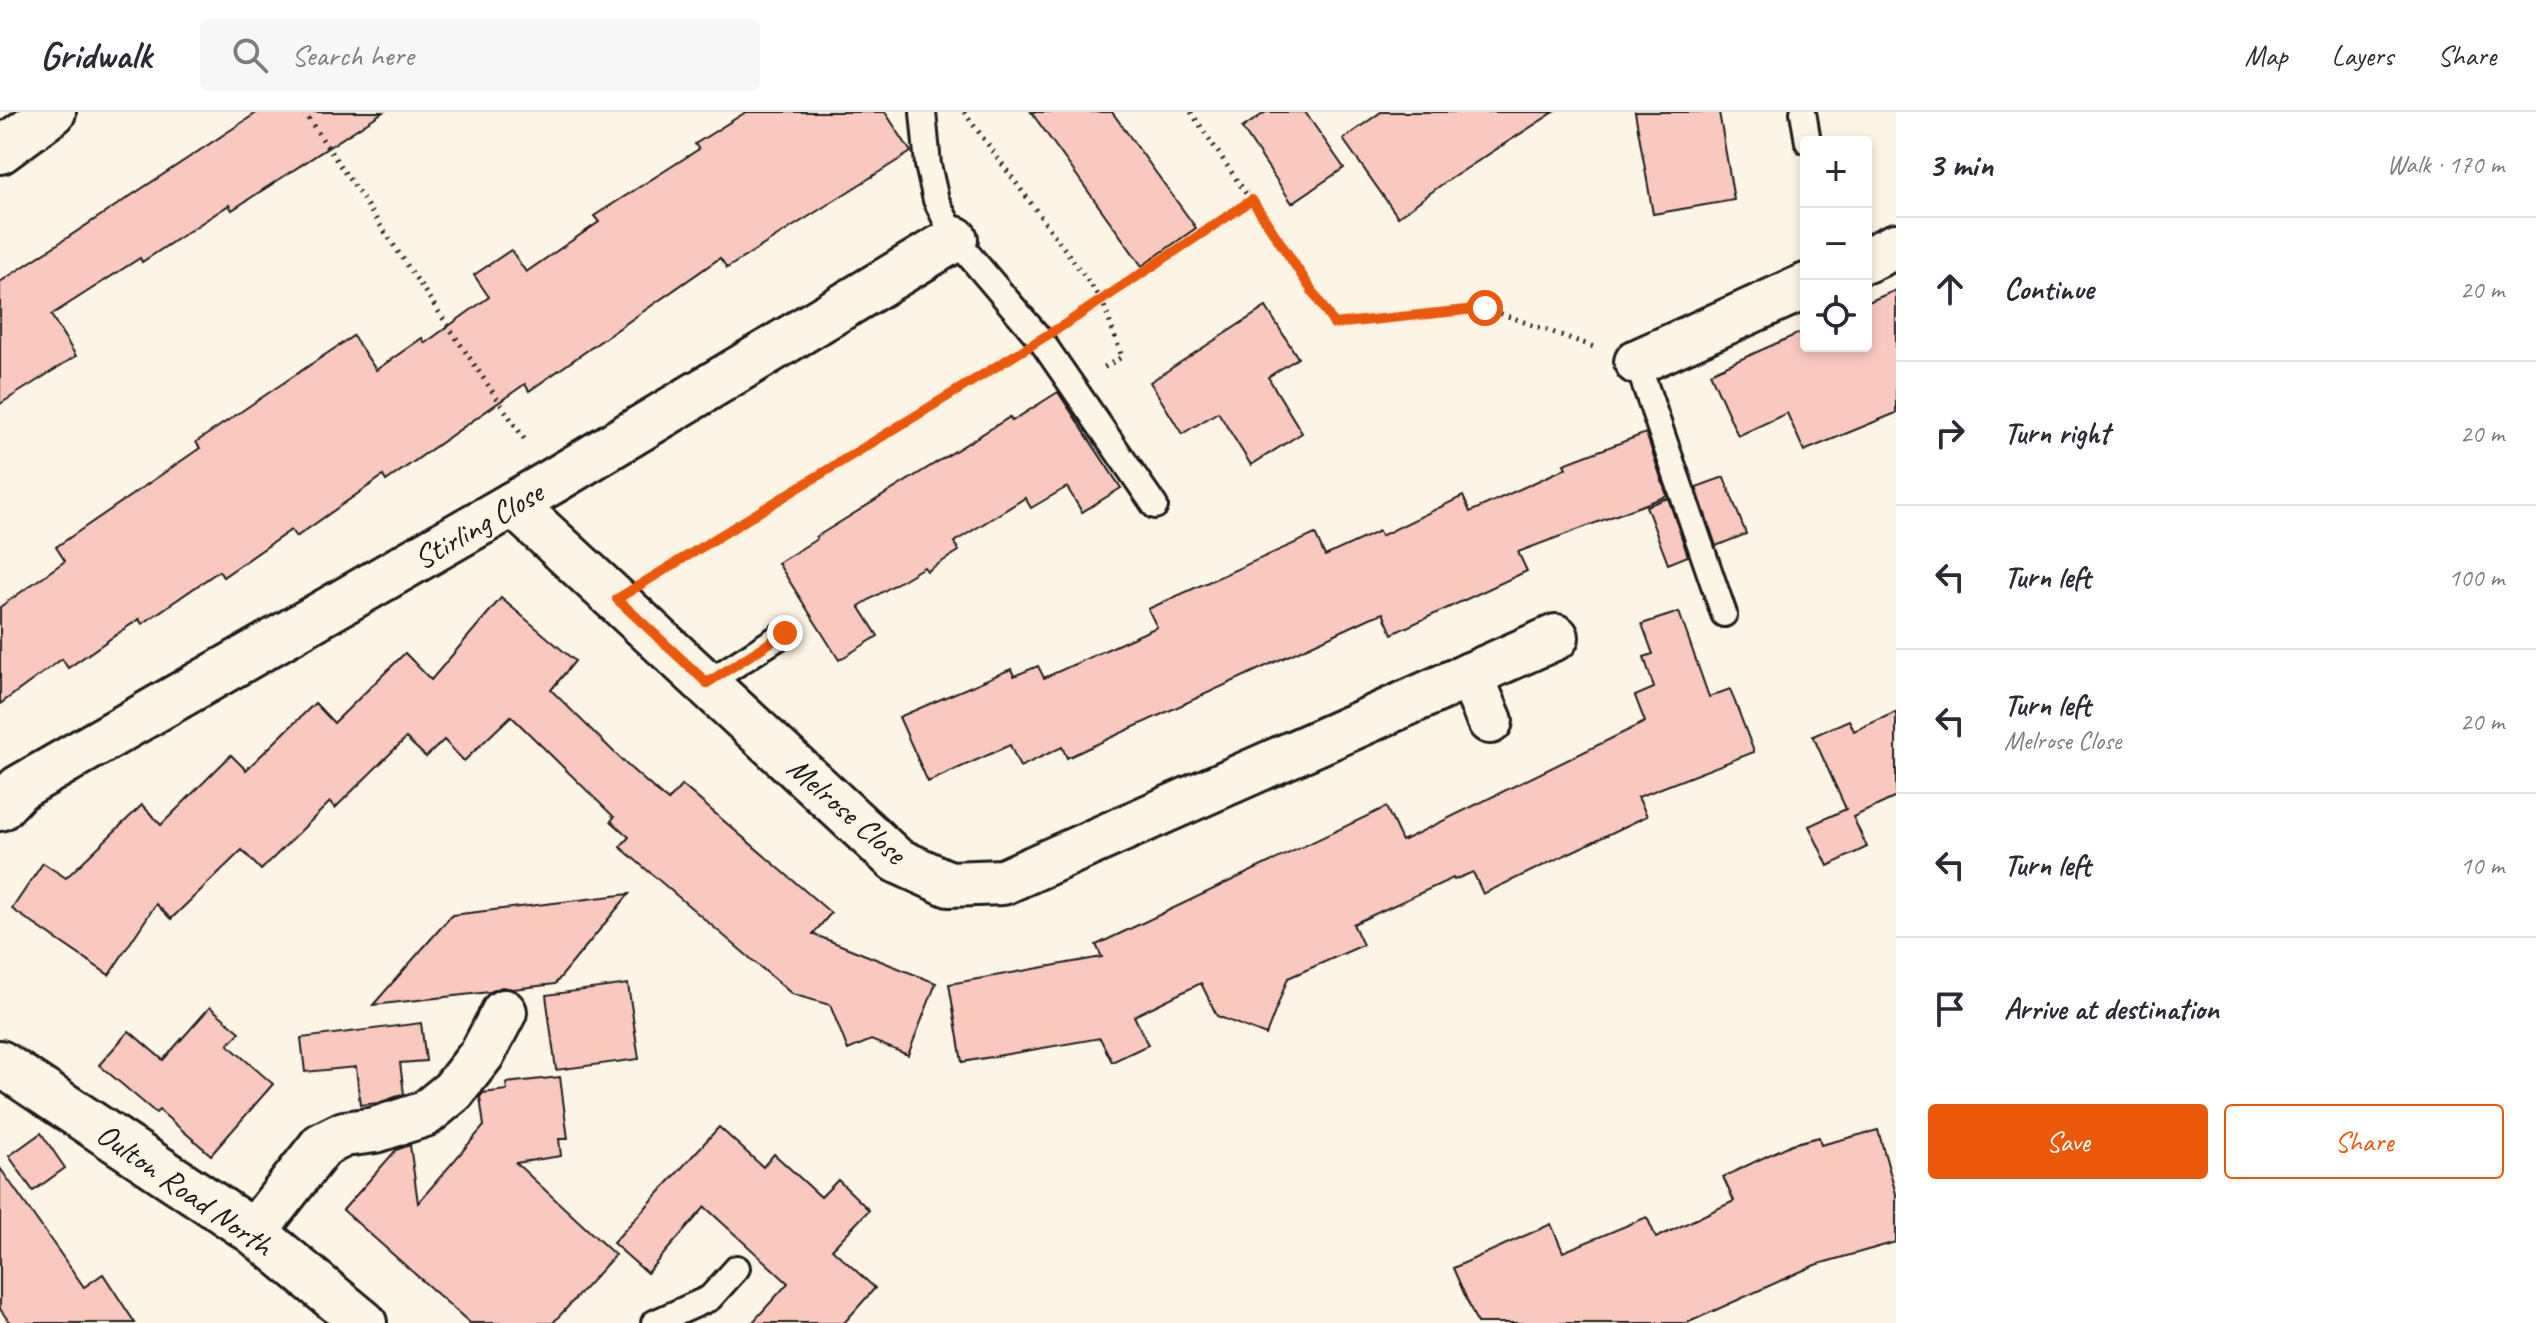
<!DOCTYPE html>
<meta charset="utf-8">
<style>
body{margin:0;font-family:Caveat,sans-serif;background:#f7f7f7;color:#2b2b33}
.controls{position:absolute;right:24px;top:24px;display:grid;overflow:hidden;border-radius:8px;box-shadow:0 4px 12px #0003}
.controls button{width:72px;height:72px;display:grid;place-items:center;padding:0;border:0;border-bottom:2px solid #e1e1e2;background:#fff;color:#2b2b33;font:40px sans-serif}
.stop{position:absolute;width:24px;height:24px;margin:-18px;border:6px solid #ea580c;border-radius:50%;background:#fff}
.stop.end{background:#ea580c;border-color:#fff;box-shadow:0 2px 8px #0008}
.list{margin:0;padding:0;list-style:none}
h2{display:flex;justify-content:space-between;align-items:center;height:104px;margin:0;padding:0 32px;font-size:34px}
h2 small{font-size:26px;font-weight:400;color:#7c7c81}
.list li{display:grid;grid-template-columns:52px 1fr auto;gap:24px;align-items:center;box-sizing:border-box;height:144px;padding:0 32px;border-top:2px solid #e1e1e2}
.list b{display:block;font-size:30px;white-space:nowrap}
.list p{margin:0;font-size:26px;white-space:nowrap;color:#7c7c81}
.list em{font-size:26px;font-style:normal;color:#7c7c81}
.actions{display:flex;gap:16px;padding:24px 32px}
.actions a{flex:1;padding:18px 0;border:2px solid #ea580c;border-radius:8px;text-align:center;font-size:28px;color:#ea580c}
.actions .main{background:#ea580c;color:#fff}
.icon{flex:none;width:44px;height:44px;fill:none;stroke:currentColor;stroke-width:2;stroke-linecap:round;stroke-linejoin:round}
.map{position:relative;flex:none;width:1896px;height:1211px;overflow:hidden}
header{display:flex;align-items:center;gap:48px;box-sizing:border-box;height:112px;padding:0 40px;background:#fff;border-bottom:2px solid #e1e1e2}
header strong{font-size:38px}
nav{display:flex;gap:44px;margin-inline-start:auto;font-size:28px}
.search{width:560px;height:72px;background:#f7f7f7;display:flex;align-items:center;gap:20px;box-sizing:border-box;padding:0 28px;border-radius:8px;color:#7c7c81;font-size:30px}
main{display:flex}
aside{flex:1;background:#fff}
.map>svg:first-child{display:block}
.building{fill:#f9c9bf;stroke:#1c1c1c;stroke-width:2}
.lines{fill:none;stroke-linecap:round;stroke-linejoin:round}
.service-casing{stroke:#1c1c1c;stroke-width:30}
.minor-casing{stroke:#1c1c1c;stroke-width:50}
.tertiary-casing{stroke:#1c1c1c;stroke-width:50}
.secondary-casing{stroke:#1c1c1c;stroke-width:50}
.path{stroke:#1c1c1c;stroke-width:5;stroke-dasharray:2 6;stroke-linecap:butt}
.service{stroke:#fcf5e5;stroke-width:24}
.minor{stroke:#fcf5e5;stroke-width:44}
.tertiary{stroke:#fcf5e5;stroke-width:44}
.secondary{stroke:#fcf5e5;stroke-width:44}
.route{stroke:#ea580c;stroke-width:10}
.labels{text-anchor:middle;stroke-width:6;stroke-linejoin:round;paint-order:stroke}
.street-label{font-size:32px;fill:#1c1c1c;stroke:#fcf5e5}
</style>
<header>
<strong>Gridwalk</strong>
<div class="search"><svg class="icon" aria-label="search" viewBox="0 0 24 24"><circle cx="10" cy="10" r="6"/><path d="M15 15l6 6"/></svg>Search here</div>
<nav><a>Map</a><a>Layers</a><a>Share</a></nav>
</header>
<main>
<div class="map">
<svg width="1896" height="1211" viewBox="0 0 1896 1211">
<rect width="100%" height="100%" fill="#fcf5e5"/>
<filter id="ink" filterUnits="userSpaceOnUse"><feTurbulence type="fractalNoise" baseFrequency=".0125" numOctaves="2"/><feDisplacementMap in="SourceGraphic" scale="16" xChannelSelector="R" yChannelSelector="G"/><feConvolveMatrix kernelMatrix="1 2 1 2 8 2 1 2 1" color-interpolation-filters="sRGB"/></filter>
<g filter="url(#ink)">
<!-- building -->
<g class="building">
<polygon points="258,0 383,0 232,98 229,93 142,150 140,146 51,203 76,244 0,292 0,170"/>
<polygon points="746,0 885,0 911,40 727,156 720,146 529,279 525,272 386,369 383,364 296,425 291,418 223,465 219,459 142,512 139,507 68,556 62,547 0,592 0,495 65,449 56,435 200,336 196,330 353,224 376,258 422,226 425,231 489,185 474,163 511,138 526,160 599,110 594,104 699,37 695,32"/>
<polygon points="1031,0 1112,0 1196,116 1142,154"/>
<polygon points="1266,0 1305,0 1344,56 1292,91 1242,16"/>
<polygon points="1381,0 1554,0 1441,73 1398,105 1343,27"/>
<polygon points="1635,0 1719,0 1734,88 1653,102"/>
<polygon points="1896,178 1896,301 1804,339 1787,301 1738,324 1710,261 1806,218 1806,234 1866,234 1866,191"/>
<polygon points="1266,195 1298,246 1268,265 1302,321 1251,353 1218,300 1182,322 1150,270"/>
<polygon points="1058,280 1121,376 1082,400 1067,375 1031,396 1025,386 954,430 959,439 927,459 924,455 859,494 878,524 839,548 778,451 817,427 816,425 1010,305 1012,309"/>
<polygon points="1646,321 1667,384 1518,440 1527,459 1392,522 1383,501 1370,506 1067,646 1062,635 1020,655 1010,633 928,670 899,605 1011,557 1014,564 1038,554 1044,566 1157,515 1148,497 1315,422 1325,444 1379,419 1381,424 1463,384 1470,400 1566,356 1564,352"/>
<polygon points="1724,365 1746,422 1716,434 1696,375"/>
<polygon points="1668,386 1688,444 1668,452 1646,394"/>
<polygon points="501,486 575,549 551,578 627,653 668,689 682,673 831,801 813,822 936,871 908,943 871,928 848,938 830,893 792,882 620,735 629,725 611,709 614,705 511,604 464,649 444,628 426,645 406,626 335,696 330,690 261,758 242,738 171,807 156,792 109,863 12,797 43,751 66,766 142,693 161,713 231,643 246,658 315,591 334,611 405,541 431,568"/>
<polygon points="1679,500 1709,585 1730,577 1754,640 1638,685 1647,704 1483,782 1473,760 1454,768 1453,766 1353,812 1363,833 1288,866 1266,923 1217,904 1201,871 1134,904 1148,933 1112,950 1100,926 962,950 949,872 1102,845 1096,833 1386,695 1402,729 1645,610 1635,584 1654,576 1644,545 1653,542 1642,512"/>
<polygon points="1896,600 1896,685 1853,705 1867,735 1828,754 1809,714 1846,697 1813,624 1849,608 1854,619"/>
<polygon points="629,782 555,872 513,877 502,875 490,880 373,893 452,803"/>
<polygon points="628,872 639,947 556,958 546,883"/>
<polygon points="210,895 240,920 228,933 273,972 211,1043 159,998 156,1001 99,953 129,919 163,948"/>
<polygon points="421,911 426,949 400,951 404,982 378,991 360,993 356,955 305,960 301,926"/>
<polygon points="560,965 568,1027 559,1027 561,1044 516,1051 615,1143 553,1211 470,1211 343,1098 396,1038 410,1033 418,1091 484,1014 480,985 483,981 507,978 506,971"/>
<polygon points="719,1015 763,1055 774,1042 821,1085 838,1068 869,1098 832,1137 875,1176 844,1211 752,1211 788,1171 705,1095 647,1161 613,1131"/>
<polygon points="1878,1018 1896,1082 1896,1130 1815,1153 1687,1211 1477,1211 1453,1156 1551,1112 1563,1140 1647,1105 1656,1126 1734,1089 1723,1065 1792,1032 1819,1025 1821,1033"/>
<polygon points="41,1021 65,1056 33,1079 9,1044"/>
<polygon points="0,1056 84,1175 103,1162 135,1211 10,1211 0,1197"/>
</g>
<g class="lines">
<!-- service casing -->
<g class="service-casing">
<g id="service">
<polyline points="923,0 928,53 936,88 955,127 1040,227 1155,394"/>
<polyline points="1803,0 1808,30"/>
<polyline points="1637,250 1724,502"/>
<polyline points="707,571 785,521"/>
<polyline points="654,1211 710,1186 737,1156"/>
</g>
</g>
<!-- minor casing -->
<g class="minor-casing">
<g id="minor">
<polyline points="1866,148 1896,134"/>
<polyline points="1637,250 1806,174"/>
<polyline points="513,392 896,748 949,772 1003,770 1556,525"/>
<polyline points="1470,563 1490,609"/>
<polyline points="0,696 19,676 553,369 955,127"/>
<polyline points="254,1120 322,1033 344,1022 375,1018 425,1002 453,979 482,942 504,900"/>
</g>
</g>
<!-- tertiary casing -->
<g class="tertiary-casing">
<polyline id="tertiary" points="0,951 254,1120 364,1211"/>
</g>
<!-- secondary casing -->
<g class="secondary-casing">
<polyline id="secondary" points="0,39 53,0"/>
</g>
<!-- path -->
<g class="path">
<polyline points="304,0 527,331"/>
<polyline points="964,0 1102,188 1122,245 1103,256"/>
<polyline points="1191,0 1334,212 1485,196 1594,235"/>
<polyline points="1073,207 1252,88"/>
<polyline points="657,462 1010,246"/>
</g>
<!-- service -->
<use href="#service" class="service"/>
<!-- minor -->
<use href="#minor" class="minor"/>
<!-- tertiary -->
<use href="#tertiary" class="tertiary"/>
<!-- secondary -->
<use href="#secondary" class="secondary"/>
</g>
</g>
<g class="lines" filter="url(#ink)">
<!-- route -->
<polyline class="route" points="785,521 707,571 617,487 1067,211 1252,88 1334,212 1485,196"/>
</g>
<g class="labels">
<!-- street labels -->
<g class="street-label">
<text transform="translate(478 413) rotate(-30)" y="11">Stirling Close</text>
<text transform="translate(847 698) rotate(41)" y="11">Melrose Close</text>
<text transform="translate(185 1077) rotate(35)" y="11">Oulton Road North</text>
</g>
</g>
</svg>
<div class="controls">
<button>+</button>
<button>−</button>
<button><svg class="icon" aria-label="locate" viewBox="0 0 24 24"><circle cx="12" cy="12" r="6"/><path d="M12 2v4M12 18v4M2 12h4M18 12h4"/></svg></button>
</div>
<div class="stop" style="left:1485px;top:196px"></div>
<div class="stop end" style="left:785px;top:521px"></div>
</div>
<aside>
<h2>3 min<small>Walk · 170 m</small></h2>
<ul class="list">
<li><svg class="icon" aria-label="ahead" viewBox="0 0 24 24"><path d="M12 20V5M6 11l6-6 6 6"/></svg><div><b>Continue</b></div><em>20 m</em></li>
<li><svg class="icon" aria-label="right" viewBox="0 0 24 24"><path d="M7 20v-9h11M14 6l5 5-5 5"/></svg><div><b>Turn right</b></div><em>20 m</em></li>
<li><svg class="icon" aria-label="left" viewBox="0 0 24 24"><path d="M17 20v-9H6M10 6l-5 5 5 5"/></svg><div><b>Turn left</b></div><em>100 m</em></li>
<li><svg class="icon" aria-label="left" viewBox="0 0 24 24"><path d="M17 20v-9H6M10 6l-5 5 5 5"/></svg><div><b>Turn left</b><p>Melrose Close</p></div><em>20 m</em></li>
<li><svg class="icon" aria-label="left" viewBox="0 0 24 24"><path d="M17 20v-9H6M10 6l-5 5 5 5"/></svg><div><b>Turn left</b></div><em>10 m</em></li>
<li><svg class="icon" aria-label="arrive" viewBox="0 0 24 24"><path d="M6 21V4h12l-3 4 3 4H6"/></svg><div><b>Arrive at destination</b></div></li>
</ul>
<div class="actions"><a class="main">Save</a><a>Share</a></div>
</aside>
</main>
